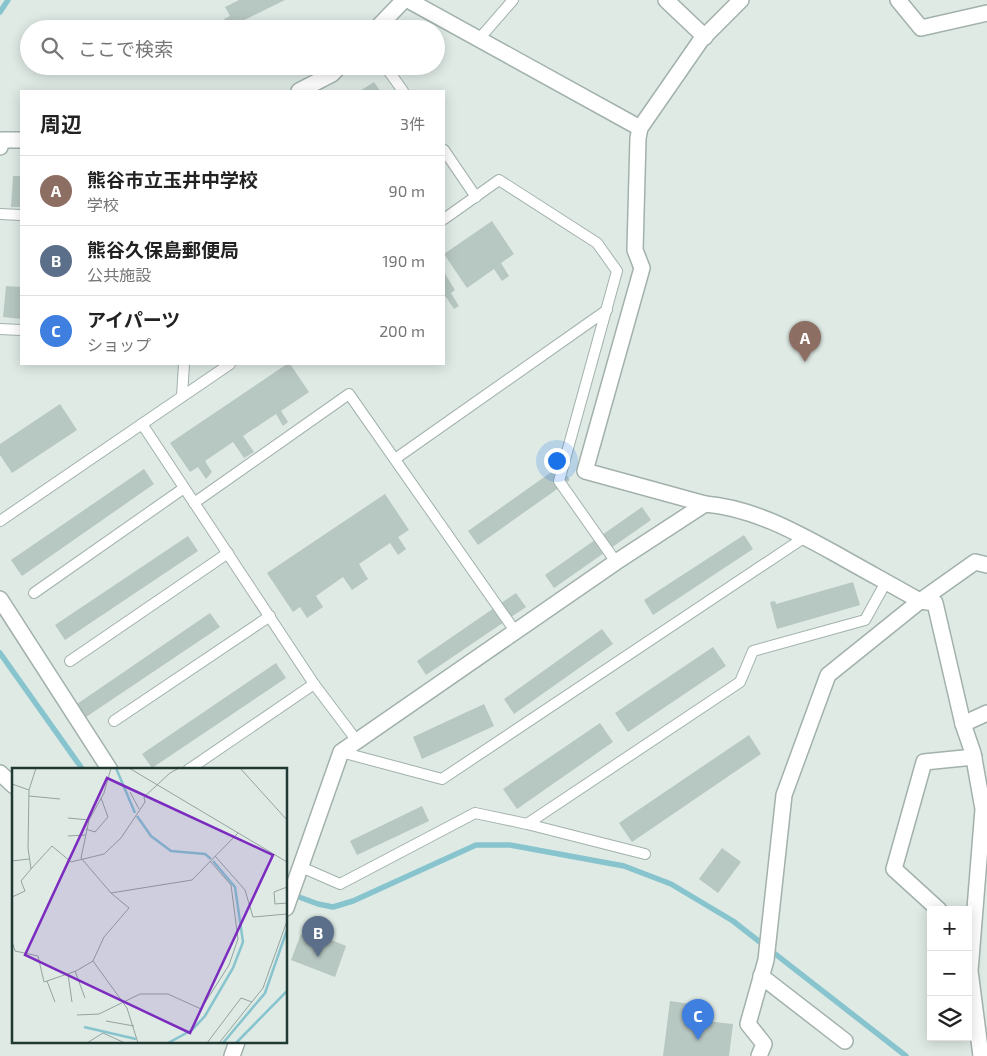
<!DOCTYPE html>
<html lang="ja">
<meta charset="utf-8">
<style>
body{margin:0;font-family:"Exo 2","Noto Sans JP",sans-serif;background:#f6f6f6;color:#222}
.controls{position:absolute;right:15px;bottom:15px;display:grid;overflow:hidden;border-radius:0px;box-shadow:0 2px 12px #0003}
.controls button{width:45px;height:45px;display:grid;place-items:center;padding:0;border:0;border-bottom:1px solid #e0e0e0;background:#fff;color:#222;font:25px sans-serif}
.you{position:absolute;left:556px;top:460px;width:18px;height:18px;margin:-12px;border:4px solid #fff;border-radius:50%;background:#1a73e8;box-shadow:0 0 0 8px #1a73e833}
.badge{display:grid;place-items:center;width:32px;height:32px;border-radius:50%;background:#7e4a3b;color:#fff;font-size:16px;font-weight:700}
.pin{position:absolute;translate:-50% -41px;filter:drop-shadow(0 1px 2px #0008)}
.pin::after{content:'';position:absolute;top:26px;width:18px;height:15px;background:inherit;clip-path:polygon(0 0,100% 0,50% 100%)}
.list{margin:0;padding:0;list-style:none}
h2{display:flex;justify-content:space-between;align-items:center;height:65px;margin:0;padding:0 20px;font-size:21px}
h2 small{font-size:16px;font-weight:400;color:#767676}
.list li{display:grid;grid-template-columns:32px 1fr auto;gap:15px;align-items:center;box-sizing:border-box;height:70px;padding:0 20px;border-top:1px solid #e0e0e0}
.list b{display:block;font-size:19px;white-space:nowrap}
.list p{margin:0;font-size:16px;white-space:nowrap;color:#767676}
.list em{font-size:16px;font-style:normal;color:#767676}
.icon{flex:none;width:28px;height:28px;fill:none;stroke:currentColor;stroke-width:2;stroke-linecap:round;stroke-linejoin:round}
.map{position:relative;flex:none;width:987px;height:1056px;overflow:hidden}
.search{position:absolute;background:#fff;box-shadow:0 2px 12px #0003;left:20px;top:20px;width:425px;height:55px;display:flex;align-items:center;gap:12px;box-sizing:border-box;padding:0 18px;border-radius:28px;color:#767676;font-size:19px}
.panel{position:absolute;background:#fff;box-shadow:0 2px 12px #0003;left:20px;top:90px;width:425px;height:275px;border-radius:0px}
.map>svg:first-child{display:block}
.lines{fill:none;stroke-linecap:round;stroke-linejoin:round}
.stream{stroke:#87c4ce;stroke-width:5.5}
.building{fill:#b7c7c1}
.lane-casing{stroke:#a2b1ac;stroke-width:12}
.street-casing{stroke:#a2b1ac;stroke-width:18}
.lane{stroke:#fff;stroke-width:10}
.street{stroke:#fff;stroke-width:15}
.inset-river{fill:none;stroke:#87c4ce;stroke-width:2.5}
.inset-road{fill:none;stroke:#93a39d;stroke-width:1}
.view{fill:#7b2cbf;fill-opacity:0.15;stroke:#7b2cbf;stroke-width:2.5}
.inset-edge{fill:none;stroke:#203932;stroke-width:2.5}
</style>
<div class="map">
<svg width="987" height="1056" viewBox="0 0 987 1056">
<rect width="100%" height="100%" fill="#dfeae5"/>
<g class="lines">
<!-- stream -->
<g class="stream">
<polyline points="0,12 8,0"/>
<polyline points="0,653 83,770"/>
<polyline points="291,894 318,904 333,907 353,901 476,845 510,845 624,866 671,884 733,921 906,1056"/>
</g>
</g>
<!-- building -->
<g class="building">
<polygon points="239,0 285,0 232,26 233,29 229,29 224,19 230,16 225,7"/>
<polygon points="374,82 380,91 360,91"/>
<polygon points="13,176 21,176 21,207 11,207"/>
<polygon points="492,221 514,254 501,263 509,276 502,281 494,269 467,288 444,254"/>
<polygon points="444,272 455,290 451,293 459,306 454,309 446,297 444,298"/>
<polygon points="6,286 21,287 21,319 3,317"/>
<polygon points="287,364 290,364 309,392 281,411 288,422 283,426 276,414 243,436 254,452 244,458 233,442 205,461 212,472 206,479 198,467 190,472 170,443"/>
<polygon points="60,404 77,430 12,473 0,455 0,444"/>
<polygon points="560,466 570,480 478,545 468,531"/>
<polygon points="144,469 154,484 22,576 11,560"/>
<polygon points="385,494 409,530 398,537 406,549 398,555 390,543 359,564 368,579 352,590 343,577 316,596 323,607 307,618 300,607 293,612 267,573"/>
<polygon points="642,507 651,520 554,588 545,575"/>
<polygon points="744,535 753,549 653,615 644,600"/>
<polygon points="188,536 198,551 65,640 55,625"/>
<polygon points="853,582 860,605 777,629 770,602 775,601 776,604"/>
<polygon points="516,593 526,607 426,675 417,661"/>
<polygon points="210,613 220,627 86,717 77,704"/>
<polygon points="602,629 613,644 514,714 504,699"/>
<polygon points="713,647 726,666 628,732 615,713"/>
<polygon points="276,663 286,678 152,768 142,754"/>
<polygon points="484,704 494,726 422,759 413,737"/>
<polygon points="600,723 613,742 517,809 503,789"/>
<polygon points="749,735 761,754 632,842 619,823"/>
<polygon points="422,806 429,821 357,855 350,841"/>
<polygon points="722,848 741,862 718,893 699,879"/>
<polygon points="301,934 327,944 329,939 346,946 335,977 291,960"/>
<polygon points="670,1001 697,1005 696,1020 733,1024 729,1056 663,1056"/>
</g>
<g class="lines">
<!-- lane casing -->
<g class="lane-casing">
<g id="lane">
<polyline points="479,39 513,0"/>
<polyline points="385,66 403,91"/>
<polyline points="444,150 476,197"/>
<polyline points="0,214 21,215"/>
<polyline points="444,219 499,180 597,243 617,271 559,481 616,562"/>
<polyline points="0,329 21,330"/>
<polyline points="182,396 184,364"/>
<polyline points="142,424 230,364"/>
<polyline points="395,459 607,310"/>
<polyline points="194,503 349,394 515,631"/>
<polyline points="0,521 142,424 314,684 357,741"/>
<polyline points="34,593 184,488"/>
<polyline points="70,661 228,553"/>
<polyline points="114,721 270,616"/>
<polyline points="341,752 442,779 805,537"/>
<polyline points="188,770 314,684"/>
<polyline points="527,824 645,854"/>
<polyline points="301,867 340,884 475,813 527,824 740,682 753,651 865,620 886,582"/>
</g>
</g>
<!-- street casing -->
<g class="street-casing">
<g id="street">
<polyline points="408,0 640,128"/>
<polyline points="666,0 705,37"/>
<polyline points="898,0 921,28 987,13"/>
<polyline points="376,29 404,0"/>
<polyline points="299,91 332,74 340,66"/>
<polyline points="0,147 2,140 21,140"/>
<path d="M705,504C753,508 796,532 836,554C864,570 892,585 920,601L935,603L963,724L973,753L983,809L970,971L981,1056"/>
<polyline points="0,599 110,770"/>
<polyline points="963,724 987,713"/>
<polyline points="0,773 14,786"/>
<polyline points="286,908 341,752 616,562 705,504 585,471 642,268 635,250 638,138 640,128 701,40 741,0"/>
<polyline points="939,910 894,869 924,762 974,757"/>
<polyline points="761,976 845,1041"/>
<polyline points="232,1056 237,1042"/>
<polyline points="759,1056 764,1044 748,1024 766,960 784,795 828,675 920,601 975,562 987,565"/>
</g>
</g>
<!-- lane -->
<use href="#lane" class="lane"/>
<!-- street -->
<use href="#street" class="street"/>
</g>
<!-- overview -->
<g transform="translate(12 768)">
<rect width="275" height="275" fill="#dfeae5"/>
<path class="inset-river" d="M104,0L123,45M125,48L139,68L159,83L193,86L199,91M72,259L124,271M156,275L180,262L193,248L221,200L231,174L223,119L201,93M211,275L253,225L275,162M224,275L275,223"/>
<path class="inset-road" d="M99,0L92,25L77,52L69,90L99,125M117,0L275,94M228,0L275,52M0,16L17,22M118,24L127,41M17,28L48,31M56,50L77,52M74,61L83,64L96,49L89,30M56,68L73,67M203,88L233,122L241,149L275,146M0,93L17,91M19,101L40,78L59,94L92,86L109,70L133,34L132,29L158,5L167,0M275,119L262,124L263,136L275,135M0,129L13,123L9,113L19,101L16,80L17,22L24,0M0,173L3,183L26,188L32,214L64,203L81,193L92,169L117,140L99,125L180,112L226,65M81,193L115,240L126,275M63,203L73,230M56,206L60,234M35,213L43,234M65,247L87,246L128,226H156L189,241L217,197L226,171L219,117L198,93M94,253L122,258M75,275L91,265L113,275M195,275L229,230L240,234M207,275L251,220L275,153"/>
<path class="view" d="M95,10L261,87L178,265L13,187Z"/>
<rect width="275" height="275" class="inset-edge"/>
</g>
</svg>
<div class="controls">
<button>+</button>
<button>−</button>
<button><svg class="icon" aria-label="layers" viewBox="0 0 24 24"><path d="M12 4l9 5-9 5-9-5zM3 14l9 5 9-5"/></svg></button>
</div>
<div class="you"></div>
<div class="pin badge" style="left:805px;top:362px;background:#8d6e63">A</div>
<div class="pin badge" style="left:318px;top:957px;background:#5c6f8a">B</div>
<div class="pin badge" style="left:698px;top:1040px;background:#3f7fe0">C</div>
<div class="search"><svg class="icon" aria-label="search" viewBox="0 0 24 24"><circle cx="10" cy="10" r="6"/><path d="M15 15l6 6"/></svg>ここで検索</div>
<section class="panel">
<h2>周辺<small>3件</small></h2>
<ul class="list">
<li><span class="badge" style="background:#8d6e63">A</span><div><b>熊谷市立玉井中学校</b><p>学校</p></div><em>90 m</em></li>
<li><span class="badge" style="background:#5c6f8a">B</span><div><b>熊谷久保島郵便局</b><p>公共施設</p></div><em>190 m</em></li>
<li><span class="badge" style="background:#3f7fe0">C</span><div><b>アイパーツ</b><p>ショップ</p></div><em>200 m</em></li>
</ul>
</section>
</div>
